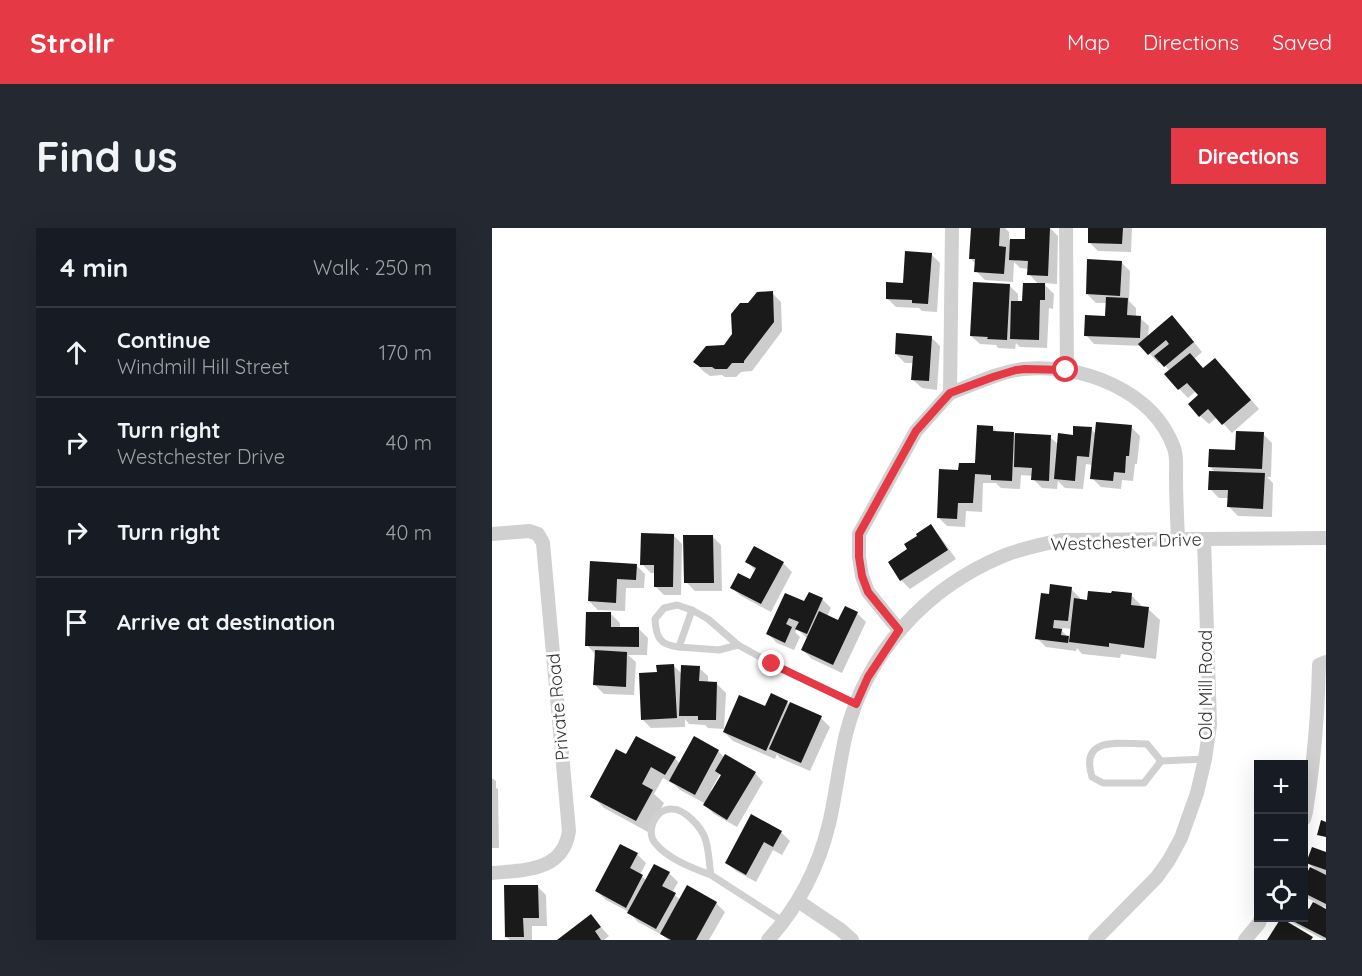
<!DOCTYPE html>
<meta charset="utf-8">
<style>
body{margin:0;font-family:Quicksand,sans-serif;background:#242831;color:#f1f3f6}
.controls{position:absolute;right:18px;bottom:18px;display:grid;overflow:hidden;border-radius:0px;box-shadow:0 6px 24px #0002}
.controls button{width:54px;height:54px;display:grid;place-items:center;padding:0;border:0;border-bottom:2px solid #363941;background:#171b24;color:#f1f3f6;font:30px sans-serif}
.stop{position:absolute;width:18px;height:18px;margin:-14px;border:4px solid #e63946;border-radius:50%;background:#fff}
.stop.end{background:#e63946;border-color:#fff;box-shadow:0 2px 6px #0008}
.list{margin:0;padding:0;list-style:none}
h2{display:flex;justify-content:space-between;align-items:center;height:78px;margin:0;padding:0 24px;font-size:26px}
h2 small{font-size:20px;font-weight:400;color:#9ea1a6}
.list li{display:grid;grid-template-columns:39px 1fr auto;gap:18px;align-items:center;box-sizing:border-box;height:90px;padding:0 24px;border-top:2px solid #363941}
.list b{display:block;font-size:22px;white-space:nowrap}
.list p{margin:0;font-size:20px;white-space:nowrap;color:#9ea1a6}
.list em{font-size:20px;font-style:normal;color:#9ea1a6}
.icon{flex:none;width:33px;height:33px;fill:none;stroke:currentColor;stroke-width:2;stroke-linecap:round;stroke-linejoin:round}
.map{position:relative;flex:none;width:834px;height:712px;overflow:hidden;border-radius:0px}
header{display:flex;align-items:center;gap:36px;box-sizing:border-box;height:84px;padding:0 30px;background:#e63946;color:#fff}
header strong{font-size:28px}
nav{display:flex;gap:33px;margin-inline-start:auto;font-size:21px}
.intro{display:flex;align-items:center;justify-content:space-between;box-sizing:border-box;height:144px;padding:0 36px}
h1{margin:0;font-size:42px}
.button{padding:15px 27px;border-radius:0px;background:#e63946;color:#fff;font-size:21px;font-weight:700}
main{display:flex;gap:36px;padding:0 36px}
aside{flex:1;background:#171b24;border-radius:0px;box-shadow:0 6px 24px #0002}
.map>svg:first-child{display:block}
.shadow{fill:#0003;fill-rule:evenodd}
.building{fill:#1a1a1a}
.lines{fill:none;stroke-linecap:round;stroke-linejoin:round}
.service{stroke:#d0d0d0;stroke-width:7}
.minor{stroke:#d0d0d0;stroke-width:14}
.route{stroke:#e63946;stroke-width:8}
.labels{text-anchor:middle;stroke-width:6;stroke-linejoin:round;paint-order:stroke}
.street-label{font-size:18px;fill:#333;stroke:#fff}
</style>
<header>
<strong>Strollr</strong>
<nav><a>Map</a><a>Directions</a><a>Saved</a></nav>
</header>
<div class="intro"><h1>Find us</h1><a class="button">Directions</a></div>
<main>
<aside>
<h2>4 min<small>Walk · 250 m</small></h2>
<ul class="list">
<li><svg class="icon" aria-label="ahead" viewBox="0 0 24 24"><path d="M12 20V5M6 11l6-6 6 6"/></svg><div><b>Continue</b><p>Windmill Hill Street</p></div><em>170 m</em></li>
<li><svg class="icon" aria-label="right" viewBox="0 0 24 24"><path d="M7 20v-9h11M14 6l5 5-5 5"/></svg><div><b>Turn right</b><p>Westchester Drive</p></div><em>40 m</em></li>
<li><svg class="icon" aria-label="right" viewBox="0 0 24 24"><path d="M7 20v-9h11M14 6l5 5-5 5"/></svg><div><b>Turn right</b></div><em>40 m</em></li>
<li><svg class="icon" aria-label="arrive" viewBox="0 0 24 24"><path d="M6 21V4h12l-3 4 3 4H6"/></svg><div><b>Arrive at destination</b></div></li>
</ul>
</aside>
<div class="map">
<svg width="834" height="712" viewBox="0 0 834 712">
<rect width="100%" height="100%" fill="#fff"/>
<!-- shadow -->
<g class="shadow">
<polygon points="480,0 513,0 517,4 517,12 534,13 534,0 558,0 566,8 565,56 551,55 562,66 561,81 557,80 555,120 528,119 524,115 523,121 506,120 504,117 488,116 479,108 517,57 526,66 526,75 532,75 547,57 537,46 537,41 528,40 522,34 521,54 493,52 484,43 484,36 478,30"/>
<polygon points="603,0 640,0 639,24 606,23 597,14"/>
<polygon points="439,26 448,35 445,84 430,83 427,80 404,79 395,70 413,57"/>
<polygon points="629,34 638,43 637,73 644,80 644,89 648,90 657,98 656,109 689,98 710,124 702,131 711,141 732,140 767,181 740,205 725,189 717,196 708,188 708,167 704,163 696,170 674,147 678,143 669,133 666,135 651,118 602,116 594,107 614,89 615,75 604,75 595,66"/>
<polygon points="280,65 289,74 290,103 260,143 249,144 244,149 233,149 230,147 218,148 211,143 203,134 232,118 242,107 257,77"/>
<polygon points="439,109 448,118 445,162 430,160 421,152 422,135 413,135 404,126"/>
<polygon points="500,199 506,205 558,209 567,217 599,201 604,206 639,199 648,208 645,236 643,236 641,253 630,252 629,261 609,259 600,250 601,237 594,236 591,261 573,260 566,253 565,261 550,260 541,251 541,248 529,247 528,261 509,260 504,255 491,255 490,284 474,283 473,299 455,298 446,289 467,244 485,237"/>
<polygon points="771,206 780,215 779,249 775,249 781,255 780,289 746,288 737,279 737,270 727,270 718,261 724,245 717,238 745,224"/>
<polygon points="438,298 447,307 464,331 418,361 409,352"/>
<polygon points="181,307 190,316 189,367 172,367 163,358 164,345 159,345 150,336"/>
<polygon points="220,308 229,317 230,363 203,363 194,354"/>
<polygon points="255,334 291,335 300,344 279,384 249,368 240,360 259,353 264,343"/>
<polygon points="99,335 144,337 153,346 152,360 134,360 133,383 106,382 97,373"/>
<path d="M579,361L588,370V372L596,373L639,367L651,379L656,381L668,392L664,431L629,426L628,430L590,426L585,420L584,423L554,419L545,410L558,368ZM571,400L580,401L579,412L570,403Z"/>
<polygon points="330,371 339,380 335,388 347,394 365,385 374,394 350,445 320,431 311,422 316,411 305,401 303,404 308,409 302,422 285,415 276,406 313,375"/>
<polygon points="119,386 128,395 128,400 147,401 156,410 155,427 136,427 144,434 142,467 112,466 103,457 104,427 95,417"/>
<polygon points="182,438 190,446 207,440 216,448 216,455 225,456 234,465 232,501 216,500 213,497 197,496 193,491 193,499 159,500 150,491 166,446"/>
<polygon points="295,474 298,477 329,490 338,499 318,543 288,530 285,526 283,531 241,513 232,504 274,480"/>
<path d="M202,510L226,523L233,530L263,545L271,554L245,599L222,586L213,577L214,576L188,562L183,557L171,550L162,566L172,575L156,604L112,580L100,568L134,528L183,530L188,536ZM228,546L230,548L221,563L219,562Z"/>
<polygon points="0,550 4,553 4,560 6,561 7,620 0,620"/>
<polygon points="289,604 298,613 290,627 281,622 264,654 244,643 235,635"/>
<polygon points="129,618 145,626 154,635 148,647 155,653 177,645 186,654 180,665 189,672 224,675 233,684 217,712 176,712 172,708 146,694 137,684 114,672 105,663"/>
<polygon points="834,625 834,680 831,678 830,681 834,683 834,712 832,712 801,695 795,690 812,690 812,680 818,683 823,674 812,668 812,652 813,653 826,644 816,635"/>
<polygon points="45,658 54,667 55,698 40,698 40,712 18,712 14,709"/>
<polygon points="99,688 117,708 112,712 67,712"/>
</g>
<!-- building -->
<g class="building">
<polygon points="479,0 508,0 507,18 514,19 512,46 482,44 483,31 477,31"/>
<polygon points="533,0 558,0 556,48 535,47 536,33 517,32 518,11 533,11"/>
<polygon points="596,0 631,0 630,16 596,15"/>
<polygon points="413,23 440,25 436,76 420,75 420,72 394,71 394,54 411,55"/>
<polygon points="595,31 630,33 628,68 594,66"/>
<polygon points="481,54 518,56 515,112 495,111 496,109 478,108"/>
<polygon points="531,55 553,55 553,72 548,72 547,112 518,111 519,73 530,73"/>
<polygon points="281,63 282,94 252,133 252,135 240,135 235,141 223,141 220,139 208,139 201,134 214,118 232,117 240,106 239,86 248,75 256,75 265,64"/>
<polygon points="614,69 636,70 635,87 649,88 648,110 592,108 593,87 613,88"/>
<polygon points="680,87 702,114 672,139 662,128 677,116 674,112 656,127 646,116"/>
<polygon points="404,105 440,108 437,153 419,152 421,128 403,126"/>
<polygon points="698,125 711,140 723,130 759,172 730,197 716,181 707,189 696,176 706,167 695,155 686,162 672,146"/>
<polygon points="604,194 640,197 637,228 634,228 633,245 622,244 621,253 598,251"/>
<polygon points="485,197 501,198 501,203 522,204 520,253 499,252 499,247 483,246 481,275 466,275 465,291 445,290 447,241 466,242 467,235 483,235"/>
<polygon points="581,198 600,199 597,229 585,228 583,253 562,251 566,205 581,207"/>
<polygon points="744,203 772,204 770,241 716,239 717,221 743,222"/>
<polygon points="523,205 559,207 557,253 539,252 540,240 522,239"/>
<polygon points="717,243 773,245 771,281 735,279 736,262 716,262"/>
<polygon points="439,296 456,322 408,353 396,334 415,321 412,316 425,308 424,306"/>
<polygon points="149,305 182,306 181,359 162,359 162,337 148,337"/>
<polygon points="191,307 221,307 222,355 192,355"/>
<polygon points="262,318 292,334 269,376 238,360 246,345 258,351 264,340 253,334"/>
<polygon points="98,333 145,336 144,352 125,351 124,375 96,373"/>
<polygon points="558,356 580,359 576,393 562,392 561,400 570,401 569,407 577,408 576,415 543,411 549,365 557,366"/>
<polygon points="596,363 619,365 620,363 640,365 639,377 657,379 652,420 617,415 617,419 577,414 582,370 595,372"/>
<polygon points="317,364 331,370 315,406 303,401 307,394 297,390 294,396 300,399 293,415 274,406 293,365 312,373"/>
<polygon points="353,378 366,384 341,437 309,422 327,383 346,392"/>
<polygon points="94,384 119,384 119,399 147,399 147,419 93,418"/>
<polygon points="103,422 135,424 134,459 101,457"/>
<polygon points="182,436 185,490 149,492 147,445 165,444 164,437"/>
<polygon points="189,437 208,438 207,453 225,454 224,492 206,492 206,488 187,488"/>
<polygon points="279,465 296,473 274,523 231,504 247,467 273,478"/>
<polygon points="298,474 330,488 309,535 277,521"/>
<polygon points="144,508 184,529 173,547 159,539 150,556 161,562 144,593 98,569 124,521 134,526"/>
<polygon points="202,508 227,522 203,567 177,553"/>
<polygon points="233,526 264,544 235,592 211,577 229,547 223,543"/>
<polygon points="259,586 290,603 281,619 272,614 254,647 233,635"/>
<polygon points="829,592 834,594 834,609 825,607"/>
<polygon points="128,616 146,625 138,640 151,647 134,680 103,663"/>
<polygon points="820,619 834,624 834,642 814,635"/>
<polygon points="162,636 178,644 170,658 184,665 164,701 135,685"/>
<polygon points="818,639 834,647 834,676 812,665 812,651"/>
<polygon points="12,657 46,657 47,690 31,690 32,709 13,709"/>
<polygon points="195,657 225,674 204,712 179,712 168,706"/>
<polygon points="821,674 834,681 834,710 795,690 812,690 812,678 817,681"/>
<polygon points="99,686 109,699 103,703 109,712 65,712"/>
<polygon points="789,690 821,709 819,712 775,712"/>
</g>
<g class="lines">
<!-- service -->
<g class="service">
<polyline points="200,382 187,419 227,422 246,417"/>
<path d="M187,419C168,417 164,410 163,391L172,380L185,377L200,382L216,391L246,417L281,436L364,476"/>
<path d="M655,516L669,533L652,555H611L600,549C587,507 629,516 655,516Z"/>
<polyline points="669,533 713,531"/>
<path d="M219,647C200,640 176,631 163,615C153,603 164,580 180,581C193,581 209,599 213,610C217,621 217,635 219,647L292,694"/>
</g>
<!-- minor -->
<g class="minor">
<polyline points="574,0 575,142"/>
<path d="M458,165C481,157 506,144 531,141C589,135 661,162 682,220C685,228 684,239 684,247C684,269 685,290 686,311"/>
<path d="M0,306L37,303L46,306L51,315L77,603C71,644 32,642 0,645"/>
<polyline points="407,402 376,364 370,348 367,329 367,306 424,203 458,165 460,0"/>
<path d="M812,591L814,584C822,534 826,487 827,437L834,434"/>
<polyline points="306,673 349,702 360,712"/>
<path d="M276,712C307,678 326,641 337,596C344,566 347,536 354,506C375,424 434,360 511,328C530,320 549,317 569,312L834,310"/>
<polyline points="603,712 665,649 677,632 689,610 705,565 713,531 718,497 712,311"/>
<polyline points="753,712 767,695 769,690"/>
</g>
</g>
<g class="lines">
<!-- route -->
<polyline class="route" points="280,436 364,476 376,449 407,402 376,364 370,348 367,329 367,306 424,203 458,165 501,149 524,142 533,141 574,142"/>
</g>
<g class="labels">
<!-- street labels -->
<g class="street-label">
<text transform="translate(634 314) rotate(-2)" y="6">Westchester Drive</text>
<text transform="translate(714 457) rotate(-90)" y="6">Old Mill Road</text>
<text transform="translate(66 479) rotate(-95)" y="6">Private Road</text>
</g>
</g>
</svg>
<div class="controls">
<button>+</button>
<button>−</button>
<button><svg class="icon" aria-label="locate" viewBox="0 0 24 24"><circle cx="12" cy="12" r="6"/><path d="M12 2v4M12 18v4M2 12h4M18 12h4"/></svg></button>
</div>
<div class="stop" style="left:574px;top:142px"></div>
<div class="stop end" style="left:280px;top:436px"></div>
</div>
</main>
